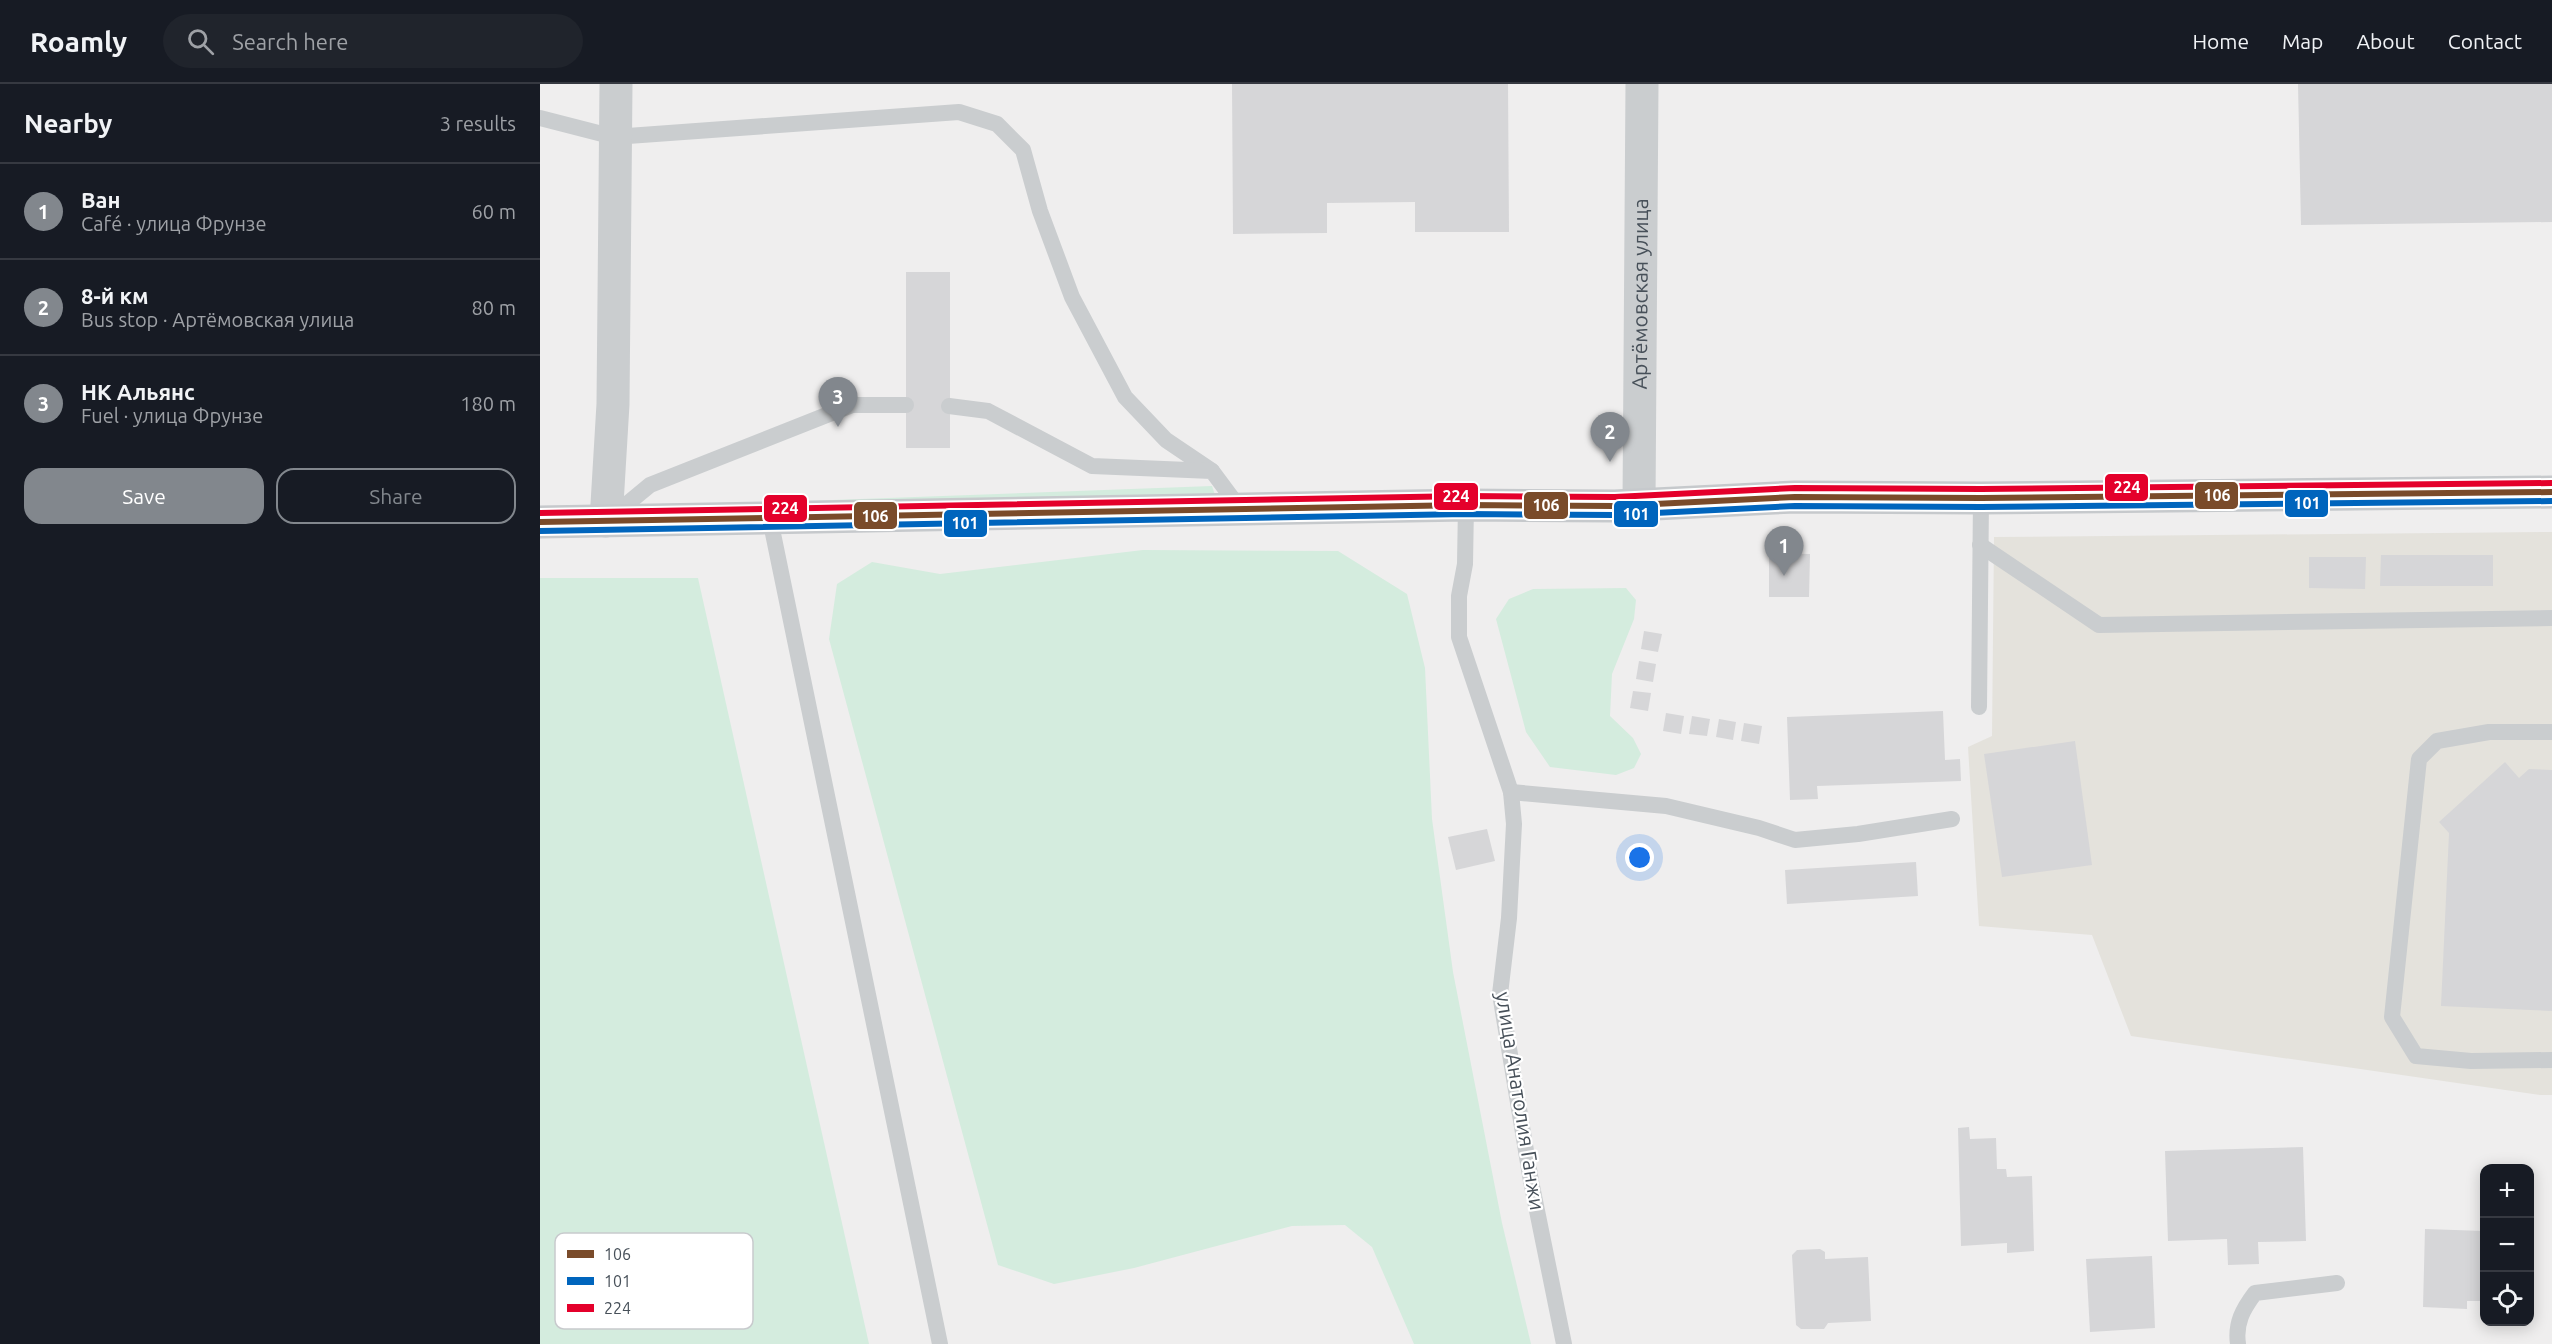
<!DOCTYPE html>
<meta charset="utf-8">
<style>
body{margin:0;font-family:Ubuntu,sans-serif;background:#20242c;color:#f1f3f6}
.controls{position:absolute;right:18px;bottom:18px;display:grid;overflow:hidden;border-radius:12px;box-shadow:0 3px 15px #0003}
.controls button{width:54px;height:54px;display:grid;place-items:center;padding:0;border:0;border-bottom:2px solid #363941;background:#171b24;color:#f1f3f6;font:30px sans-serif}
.you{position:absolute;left:1100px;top:774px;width:21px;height:21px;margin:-15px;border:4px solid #fff;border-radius:50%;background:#1a73e8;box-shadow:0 0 0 9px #1a73e833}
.badge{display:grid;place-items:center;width:39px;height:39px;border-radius:50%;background:#82878d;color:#fff;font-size:20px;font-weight:700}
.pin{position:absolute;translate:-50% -50px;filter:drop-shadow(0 2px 3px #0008)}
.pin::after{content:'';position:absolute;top:32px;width:21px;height:18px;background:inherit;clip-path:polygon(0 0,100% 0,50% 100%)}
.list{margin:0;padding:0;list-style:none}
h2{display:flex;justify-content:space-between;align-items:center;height:78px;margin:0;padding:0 24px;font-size:26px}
h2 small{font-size:20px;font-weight:400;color:#9ea1a6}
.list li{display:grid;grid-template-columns:39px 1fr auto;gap:18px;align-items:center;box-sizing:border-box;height:96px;padding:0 24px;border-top:2px solid #363941}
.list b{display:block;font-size:22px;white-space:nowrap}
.list p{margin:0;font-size:20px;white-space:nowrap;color:#9ea1a6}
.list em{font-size:20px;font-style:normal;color:#9ea1a6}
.actions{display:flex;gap:12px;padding:18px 24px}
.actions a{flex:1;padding:14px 0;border:2px solid #82878d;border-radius:18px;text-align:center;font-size:21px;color:#82878d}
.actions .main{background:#82878d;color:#fff}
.icon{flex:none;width:33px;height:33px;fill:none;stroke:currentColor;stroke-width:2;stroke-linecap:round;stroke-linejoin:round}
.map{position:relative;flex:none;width:2012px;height:1260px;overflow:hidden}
header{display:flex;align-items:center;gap:36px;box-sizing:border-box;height:84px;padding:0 30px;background:#171b24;border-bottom:2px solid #363941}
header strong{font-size:28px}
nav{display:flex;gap:33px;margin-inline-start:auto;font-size:21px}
.search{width:420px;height:54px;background:#20242c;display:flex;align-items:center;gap:15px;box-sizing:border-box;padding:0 21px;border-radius:33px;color:#9ea1a6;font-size:22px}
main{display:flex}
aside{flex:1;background:#171b24}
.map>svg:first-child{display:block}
.commercial{fill:#e4e2dc}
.green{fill:#d4ecde}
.building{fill:#d6d6d8}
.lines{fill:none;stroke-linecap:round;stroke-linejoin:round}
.service{stroke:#cacdcf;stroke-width:16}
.minor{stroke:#cacdcf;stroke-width:33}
.primary{stroke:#c6c9cc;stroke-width:33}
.bus-1-casing{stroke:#fff;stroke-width:10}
.bus-2-casing{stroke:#fff;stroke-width:10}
.bus-3-casing{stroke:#fff;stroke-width:10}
.bus-1{stroke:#7a4b2a;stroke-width:6}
.bus-2{stroke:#0065bd;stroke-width:6}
.bus-3{stroke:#e4002b;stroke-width:6}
.labels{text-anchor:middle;stroke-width:4.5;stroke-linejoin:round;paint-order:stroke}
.street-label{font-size:21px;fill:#475059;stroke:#fff}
.key{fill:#fff;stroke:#c8cacd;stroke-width:1.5}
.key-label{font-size:16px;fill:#475059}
.line-badge{stroke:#fff;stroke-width:2}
.badge-label{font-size:16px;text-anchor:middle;font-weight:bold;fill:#fff}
</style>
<header>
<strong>Roamly</strong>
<div class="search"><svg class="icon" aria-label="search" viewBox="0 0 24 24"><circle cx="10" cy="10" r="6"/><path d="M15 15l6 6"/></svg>Search here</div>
<nav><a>Home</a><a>Map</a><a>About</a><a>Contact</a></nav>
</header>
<main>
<aside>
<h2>Nearby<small>3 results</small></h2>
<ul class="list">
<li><span class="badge">1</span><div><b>Ван</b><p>Café · улица Фрунзе</p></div><em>60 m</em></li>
<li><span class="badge">2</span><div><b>8-й км</b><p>Bus stop · Артёмовская улица</p></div><em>80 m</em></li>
<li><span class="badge">3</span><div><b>НК Альянс</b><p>Fuel · улица Фрунзе</p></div><em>180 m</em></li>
</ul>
<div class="actions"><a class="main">Save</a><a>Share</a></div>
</aside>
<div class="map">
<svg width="2012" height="1260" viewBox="0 0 2012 1260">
<rect width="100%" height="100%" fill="#efeeee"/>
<!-- commercial -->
<polygon class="commercial" points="2012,448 2012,1011 2000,1011 1591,952 1552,851 1439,842 1428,663 1452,652 1454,453"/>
<!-- green -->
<g class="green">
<polygon points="672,402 675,411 238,418"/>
<polygon points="603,466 798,467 867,510 885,584 892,735 913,888 962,1139 991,1260 874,1260 832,1163 805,1141 752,1142 594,1184 514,1200 458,1181 289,555 297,500 332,478 400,490"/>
<polygon points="0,494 158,494 329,1260 0,1260"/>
<polygon points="1086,504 1096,516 1094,535 1072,590 1070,632 1093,654 1101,670 1094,684 1076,691 1010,683 986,648 956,535 969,515 993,505"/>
</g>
<!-- building -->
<g class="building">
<polygon points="692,0 968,0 969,148 875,148 875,118 787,119 787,149 693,150"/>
<polygon points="1758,0 2012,0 2012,138 1761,141"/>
<rect x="366" y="188" width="44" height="176"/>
<polygon points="1229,469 1270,470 1269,513 1229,513"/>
<polygon points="1841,471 1953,471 1953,502 1840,502"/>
<polygon points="1769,473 1826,473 1825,505 1769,504"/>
<polygon points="1104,547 1122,550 1118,568 1101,565"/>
<polygon points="1099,577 1116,580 1113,598 1096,595"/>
<polygon points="1093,607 1111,609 1108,627 1090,624"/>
<polygon points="1403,627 1405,676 1420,675 1421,697 1277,702 1278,715 1250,716 1247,633"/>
<polygon points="1126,629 1144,632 1141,650 1123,647"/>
<polygon points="1152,632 1170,635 1167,652 1149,650"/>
<polygon points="1179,635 1196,638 1193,656 1176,653"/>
<polygon points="1204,639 1222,642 1219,660 1201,657"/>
<polygon points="1535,657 1552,781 1462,793 1444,670"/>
<polygon points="1965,678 1979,694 1989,685 2012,686 2012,927 1901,922 1909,749 1899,738"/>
<polygon points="947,745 955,777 916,786 908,753"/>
<polygon points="1376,778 1378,812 1247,820 1245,786"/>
<polygon points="1429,1043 1430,1055 1456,1054 1457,1085 1466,1085 1467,1093 1492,1092 1494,1167 1467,1169 1467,1159 1421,1162 1418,1044"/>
<polygon points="1763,1063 1766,1157 1718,1158 1719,1180 1688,1181 1687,1155 1628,1157 1625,1067"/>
<polygon points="1885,1145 1944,1147 1944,1217 1927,1217 1927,1225 1883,1223"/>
<polygon points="1280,1165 1285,1168 1285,1175 1328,1173 1331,1237 1288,1239 1284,1245 1261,1245 1256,1241 1252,1171 1257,1166"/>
<polygon points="1612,1172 1615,1244 1550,1248 1546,1175"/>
</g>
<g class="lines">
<!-- service -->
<g class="service">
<polyline points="0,34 74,53 419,28 457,40 483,66 500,127 532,213 585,313 626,356 672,387"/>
<polyline points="409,322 448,327 552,382 672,387 701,426"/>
<polyline points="926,421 925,480 919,512 919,553 971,708 974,740 969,834 960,910 991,1097 1024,1260"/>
<polyline points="70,434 110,401 312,321 366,321"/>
<polyline points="230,435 400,1260"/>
<polyline points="1440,461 1559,541 2012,534"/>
<polyline points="1439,623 1441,414"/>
<polyline points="2012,648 1949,648 1897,657 1879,675 1852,933 1876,972 1931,977 2012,976"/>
<polyline points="971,708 1126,722 1219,744 1255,756 1318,750 1412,735"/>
<path d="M1698,1260C1695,1239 1703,1225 1715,1209L1797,1199"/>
</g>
<!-- minor -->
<g class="minor">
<path id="s1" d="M1099,420L1102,0"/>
<polyline points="66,437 73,320 76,0"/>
</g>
<!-- primary -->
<polyline class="primary" points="0,438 926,421 1075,422 1255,413 1441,414 2012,408"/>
<!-- bus-1 casing -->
<g class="bus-1-casing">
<polyline id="bus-1" points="0,438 926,421 1075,422 1255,413 1441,414 2012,408"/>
</g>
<!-- bus-2 casing -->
<g class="bus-2-casing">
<polyline id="bus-2" points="0,447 926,430 1075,431 1255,422 1441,423 2012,417"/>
</g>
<!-- bus-3 casing -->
<g class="bus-3-casing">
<polyline id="bus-3" points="0,429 926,412 1075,413 1255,404 1441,405 2012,399"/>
</g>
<!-- bus-1 -->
<use href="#bus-1" class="bus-1"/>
<!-- bus-2 -->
<use href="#bus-2" class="bus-2"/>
<!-- bus-3 -->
<use href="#bus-3" class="bus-3"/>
</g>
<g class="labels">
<!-- street labels -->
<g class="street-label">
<text dy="7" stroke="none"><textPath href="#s1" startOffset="210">Артёмовская улица</textPath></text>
<text transform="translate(980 1017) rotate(81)" y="7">улица Анатолия Ганжи</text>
</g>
</g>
<!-- legend -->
<rect x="15" y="1149" width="198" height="96" rx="9" class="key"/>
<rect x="27" y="1166" width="27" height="8" fill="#7a4b2a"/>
<rect x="27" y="1193" width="27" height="8" fill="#0065bd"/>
<rect x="27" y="1220" width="27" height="8" fill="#e4002b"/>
<g class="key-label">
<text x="64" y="1176">106</text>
<text x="64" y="1203">101</text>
<text x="64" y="1230">224</text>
</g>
<g class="line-badge">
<rect x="1564" y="389" width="45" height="29" rx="6" fill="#e4002b"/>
<rect x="1654" y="397" width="45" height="29" rx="6" fill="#7a4b2a"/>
<rect x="893" y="398" width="46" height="29" rx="6" fill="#e4002b"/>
<rect x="1744" y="405" width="45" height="29" rx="6" fill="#0065bd"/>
<rect x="983" y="407" width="46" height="29" rx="6" fill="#7a4b2a"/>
<rect x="223" y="410" width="45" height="29" rx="6" fill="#e4002b"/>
<rect x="1073" y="416" width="46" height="28" rx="6" fill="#0065bd"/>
<rect x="313" y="417" width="45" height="29" rx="6" fill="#7a4b2a"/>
<rect x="403" y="425" width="45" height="29" rx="6" fill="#0065bd"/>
</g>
<g class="badge-label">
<text x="1587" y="409">224</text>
<text x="1677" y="417">106</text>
<text x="916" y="418">224</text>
<text x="1767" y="425">101</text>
<text x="1006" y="427">106</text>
<text x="245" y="430">224</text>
<text x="1096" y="436">101</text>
<text x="335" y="438">106</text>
<text x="425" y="445">101</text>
</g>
</svg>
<div class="controls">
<button>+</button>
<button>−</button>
<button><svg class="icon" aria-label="locate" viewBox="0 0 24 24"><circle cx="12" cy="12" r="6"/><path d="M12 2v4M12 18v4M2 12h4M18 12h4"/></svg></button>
</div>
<div class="you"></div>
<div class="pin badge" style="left:1244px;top:492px">1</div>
<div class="pin badge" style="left:1070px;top:378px">2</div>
<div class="pin badge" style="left:298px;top:343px">3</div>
</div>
</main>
